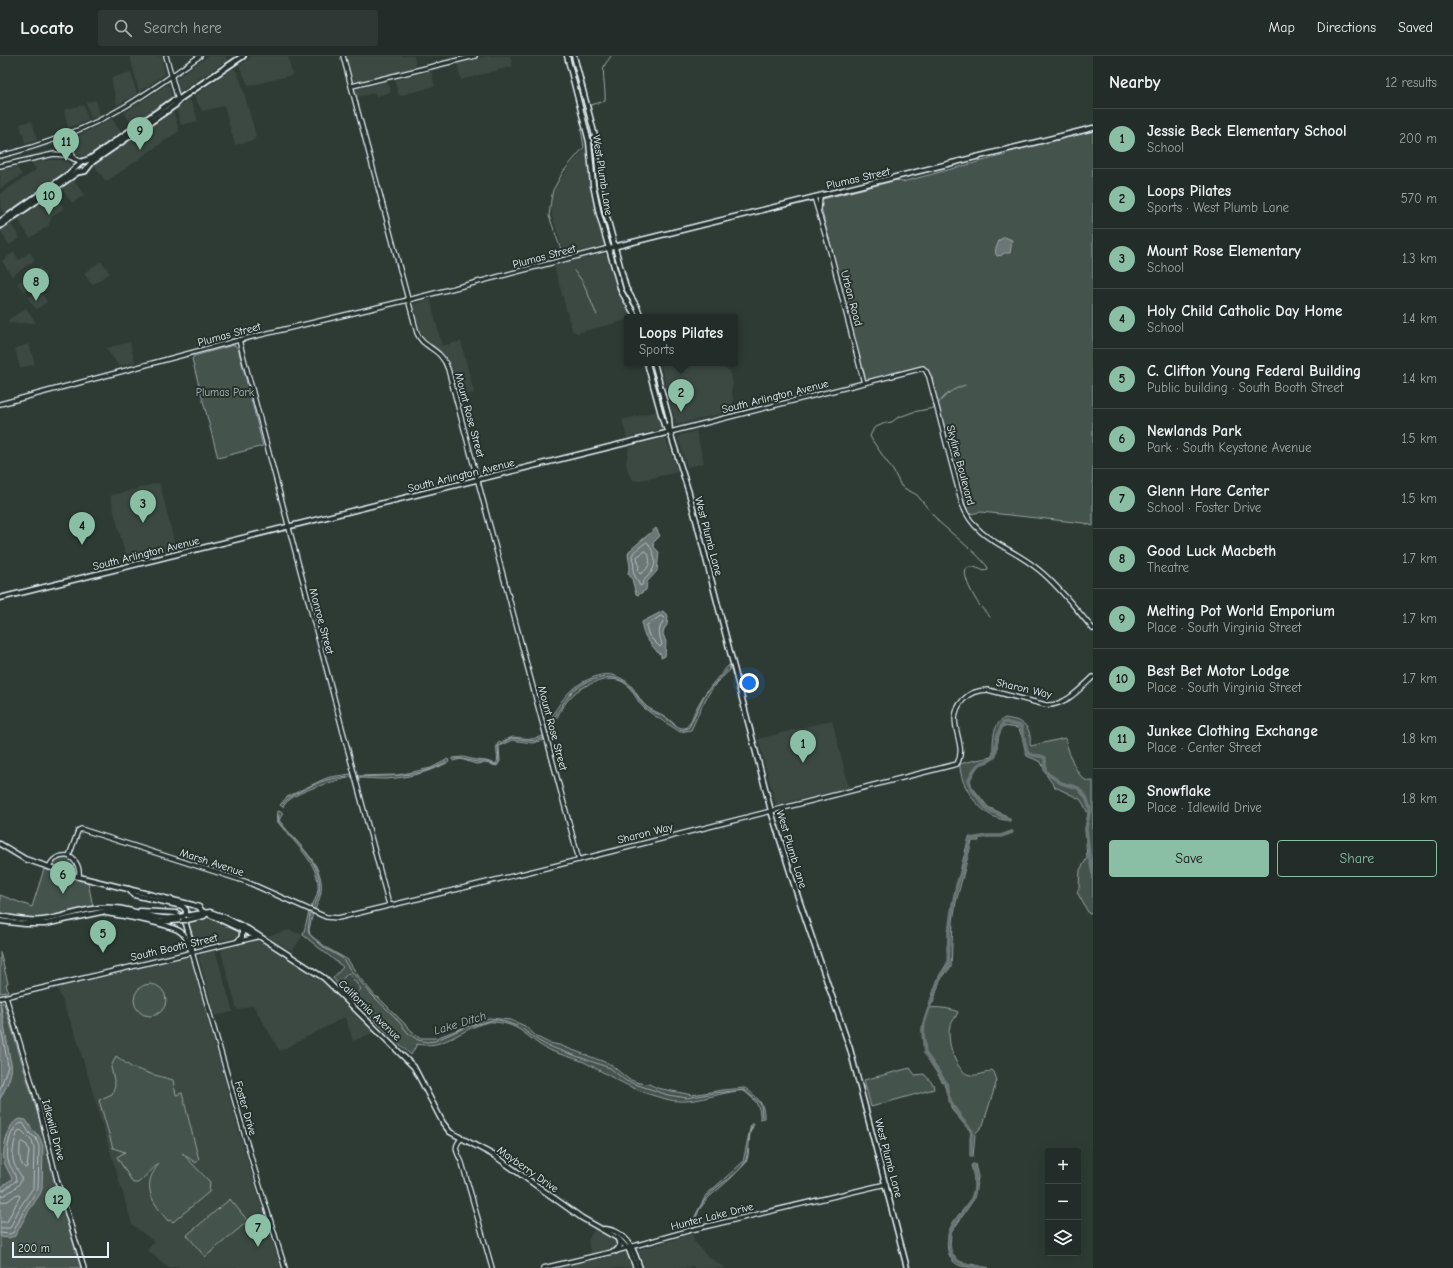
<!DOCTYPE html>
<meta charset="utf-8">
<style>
body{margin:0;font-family:"Comic Neue",sans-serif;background:#2e3834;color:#f1f3f6}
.controls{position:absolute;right:12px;bottom:12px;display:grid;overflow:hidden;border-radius:4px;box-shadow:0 4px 16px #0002}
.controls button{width:36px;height:36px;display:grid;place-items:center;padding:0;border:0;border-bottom:1px solid #3f4845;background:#222c28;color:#f1f3f6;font:20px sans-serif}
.scale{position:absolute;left:12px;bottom:10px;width:97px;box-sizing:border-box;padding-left:4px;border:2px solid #e8f1f8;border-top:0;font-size:11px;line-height:14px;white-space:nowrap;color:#e8f1f8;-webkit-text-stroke:3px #26332d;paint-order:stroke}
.you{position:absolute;left:749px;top:627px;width:14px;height:14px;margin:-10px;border:3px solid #fff;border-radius:50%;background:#1a73e8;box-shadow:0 0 0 6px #1a73e833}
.badge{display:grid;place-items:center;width:26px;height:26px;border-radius:50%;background:#8abfa5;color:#111;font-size:13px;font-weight:700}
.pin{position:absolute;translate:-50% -33px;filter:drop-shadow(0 1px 2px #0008)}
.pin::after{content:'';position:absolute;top:21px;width:14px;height:12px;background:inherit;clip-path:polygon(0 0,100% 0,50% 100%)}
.popup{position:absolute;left:624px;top:258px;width:114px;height:52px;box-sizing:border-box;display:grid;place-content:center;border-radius:4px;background:#222c28;filter:drop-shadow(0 1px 3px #0005);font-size:13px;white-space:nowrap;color:#a2a7a8}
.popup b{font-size:15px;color:#f1f3f6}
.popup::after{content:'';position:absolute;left:50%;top:100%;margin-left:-8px;border:8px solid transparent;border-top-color:#222c28}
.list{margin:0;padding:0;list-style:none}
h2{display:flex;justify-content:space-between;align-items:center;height:52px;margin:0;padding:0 16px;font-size:17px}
h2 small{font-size:13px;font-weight:400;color:#a2a7a8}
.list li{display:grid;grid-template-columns:26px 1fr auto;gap:12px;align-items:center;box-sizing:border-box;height:60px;padding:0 16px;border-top:1px solid #3f4845}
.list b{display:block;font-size:15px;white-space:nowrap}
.list p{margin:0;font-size:13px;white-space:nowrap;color:#a2a7a8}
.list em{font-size:13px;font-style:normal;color:#a2a7a8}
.actions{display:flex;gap:8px;padding:12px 16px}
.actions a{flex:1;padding:9px 0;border:1px solid #8abfa5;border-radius:4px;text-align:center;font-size:14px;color:#8abfa5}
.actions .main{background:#8abfa5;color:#111}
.icon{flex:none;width:22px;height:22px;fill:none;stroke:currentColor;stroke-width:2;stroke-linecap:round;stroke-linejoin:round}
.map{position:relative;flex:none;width:1093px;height:1212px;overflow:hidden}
header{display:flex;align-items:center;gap:24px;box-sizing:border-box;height:56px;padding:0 20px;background:#222c28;border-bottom:1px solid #3f4845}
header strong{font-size:19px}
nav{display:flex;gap:22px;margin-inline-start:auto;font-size:14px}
.search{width:280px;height:36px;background:#2e3834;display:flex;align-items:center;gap:10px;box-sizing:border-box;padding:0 14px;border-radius:4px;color:#a2a7a8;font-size:15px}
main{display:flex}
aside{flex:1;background:#222c28}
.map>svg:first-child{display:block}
.built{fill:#3b4843}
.green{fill:#45524e;stroke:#96a2a3}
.water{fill:#6b7775;stroke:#9da8a9}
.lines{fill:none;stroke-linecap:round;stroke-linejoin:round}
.shore{stroke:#b6c0c4;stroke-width:1}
.stream{stroke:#9da8a9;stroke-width:1}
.canal{stroke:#6b7775;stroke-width:3.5}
.tertiary-casing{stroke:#e8f1f8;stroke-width:6}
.secondary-casing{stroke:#e8f1f8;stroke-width:7}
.primary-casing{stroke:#e8f1f8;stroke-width:8}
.tertiary{stroke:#26332d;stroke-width:3.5}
.secondary{stroke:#26332d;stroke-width:4}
.primary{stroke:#26332d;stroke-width:4.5}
.secondary-bridge-casing{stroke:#e8f1f8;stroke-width:7;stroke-linecap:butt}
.secondary-bridge{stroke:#26332d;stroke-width:4}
.labels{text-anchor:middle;stroke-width:4;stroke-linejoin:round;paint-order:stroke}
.street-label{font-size:11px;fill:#e8f1f8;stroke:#26332d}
.park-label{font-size:11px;fill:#afb9bc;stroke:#26332d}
.water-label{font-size:12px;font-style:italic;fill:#b0babd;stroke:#26332d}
</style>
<header>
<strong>Locato</strong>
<div class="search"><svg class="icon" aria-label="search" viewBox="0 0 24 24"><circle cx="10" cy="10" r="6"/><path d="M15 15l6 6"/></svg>Search here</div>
<nav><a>Map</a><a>Directions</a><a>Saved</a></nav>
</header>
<main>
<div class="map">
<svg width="1093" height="1212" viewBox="0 0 1093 1212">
<rect width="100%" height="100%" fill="#2e3b35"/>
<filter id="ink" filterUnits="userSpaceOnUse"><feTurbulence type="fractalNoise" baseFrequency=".025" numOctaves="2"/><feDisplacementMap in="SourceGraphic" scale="8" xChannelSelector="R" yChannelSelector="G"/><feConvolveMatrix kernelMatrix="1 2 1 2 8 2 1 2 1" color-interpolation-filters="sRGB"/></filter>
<g filter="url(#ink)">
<!-- built -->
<g class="built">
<polygon points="130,0 161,0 165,18 139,36"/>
<polygon points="208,0 225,0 228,4 179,36 176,23"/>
<polygon points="252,0 288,0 292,19 249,30 239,10"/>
<polygon points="346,0 414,0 416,12 411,14 354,26 353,24"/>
<polygon points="488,0 510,0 513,10 461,24 457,8"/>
<polygon points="232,13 235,13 241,26 256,80 254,84 235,89 224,50 202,55 194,40"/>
<polygon points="431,15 435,30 399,40 395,26 397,23"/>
<polygon points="131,16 137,38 117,49 111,22"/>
<polygon points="387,26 389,28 391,36 376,40 375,37 357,41 355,34 356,33"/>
<polygon points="166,29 169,30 172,43 133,70 124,57"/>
<polygon points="189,43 194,52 198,65 181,69 176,52"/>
<polygon points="96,44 100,59 91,63 86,46"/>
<polygon points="84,49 88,64 68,72 64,54"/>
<polygon points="173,54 179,75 106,126 94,109"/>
<polygon points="112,63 122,78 86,101 75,98 71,83"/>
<polygon points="32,65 37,84 25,87 20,68"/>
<polygon points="587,88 591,137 604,188 603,190 583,195 576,195 565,199 552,160 551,151 552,140 557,128 570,110 583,95"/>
<polygon points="48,104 66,104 72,113 4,158 0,152 0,138 36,114 32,107"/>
<polygon points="17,111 22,119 0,133 0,114"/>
<polygon points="73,123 84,139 72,147 61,132"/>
<polygon points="54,138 64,152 52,161 48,170 30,182 17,162"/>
<polygon points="10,167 20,182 9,189 0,174"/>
<polygon points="14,196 19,204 30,196 35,204 12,220 2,205"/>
<polygon points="603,198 608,200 619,240 633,261 627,261 627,264 577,277 572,274 554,210"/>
<polygon points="101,205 110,217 92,229 84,217"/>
<polygon points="40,211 46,219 24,236 17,227"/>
<polygon points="40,234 47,246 36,253 28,242"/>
<polygon points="430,242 442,290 461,285 474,337 459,340 450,310 446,302 440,295 426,285 422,281 413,249 415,248 428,244"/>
<polygon points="26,252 36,267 10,267 8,264"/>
<polygon points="130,286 135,306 119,310 106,292"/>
<polygon points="29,288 35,308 20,312 15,292"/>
<polygon points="660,307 715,307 730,315 733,328 731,334 733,341 732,355 676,369"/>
<polygon points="658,355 662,370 661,373 627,382 622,364"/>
<polygon points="696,375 704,407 687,411 678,382 680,379"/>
<polygon points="664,382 666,383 678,416 637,425 633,424 629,418 626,408 629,391"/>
<polygon points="157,427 160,428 176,494 127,506 110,440"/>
<polygon points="832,664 849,732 776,749 758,683"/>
<polygon points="210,861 238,874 240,878 237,881 196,890 188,866"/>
<polygon points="290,874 303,879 293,894 288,893 267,880"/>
<polygon points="255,885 259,885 321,924 375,976 353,985 345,961 280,995 253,949 237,954 221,896 222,893"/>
<polygon points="213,895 216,897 233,956 215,960 199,902 200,898"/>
<polygon points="186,901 190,901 191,904 245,1097 281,1212 180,1212 178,1210 169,1212 147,1194 154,1186 132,1168 76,980 57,931 76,926 79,927"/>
<polygon points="348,917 362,933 353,942 338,928"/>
<polygon points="594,1173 616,1184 618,1187 618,1190 615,1192 591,1198 588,1185"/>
<polygon points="693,1178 694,1185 706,1199 725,1212 694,1212 693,1210 685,1212 645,1212 638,1194"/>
<polygon points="624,1196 627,1198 633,1212 560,1212"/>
</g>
<!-- green -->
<g class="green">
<polygon points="1093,75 1093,470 1084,467 981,456 969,458 962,442 925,312 920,311 865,325 819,144 897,124 902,126 1005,99 1005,97"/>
<polygon points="234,289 238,292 263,390 218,402 192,303 194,300"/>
<path d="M729,609L730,614L717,626L709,637L701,652L691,674L680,676C669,668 655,661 644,652C636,645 633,632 623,626C615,622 607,623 599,625C568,633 562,653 548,678L546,673C557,650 567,631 592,622C603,617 613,617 624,624C635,630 637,642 646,650C652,655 661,657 667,662C673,666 677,673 685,672C691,668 692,661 695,655C703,638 716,623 729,609Z"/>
<path d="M1005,662C1017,664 1029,666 1030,681C1031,685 1029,686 1031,690L1065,682C1068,693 1077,729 1093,725V857L1089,858L1077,836L1079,832L1080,814L1087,802L1085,773L1088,758L1084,749L1080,743L1055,731L1047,720L1041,706L1027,700C1023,690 1024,682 1018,672L1003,670C997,679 998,689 996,700C992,705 989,705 983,707C976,710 969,721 970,728L988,751L1005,759L1011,764C985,767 959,731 960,708L967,706L991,701L993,698C993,686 992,668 1005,662Z"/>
<path d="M543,680L544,684L532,687L512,684L499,690L500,705L497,710L485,707L476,708L461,703L453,705V702L463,701L476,704L486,705L496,708C500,702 494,694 498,687L513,681L532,683Z"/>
<path d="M448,703L449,706C430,716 407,722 385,723C376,723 367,722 357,722L356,720L398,719L431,712Z"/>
<path d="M351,718L352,721C335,725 291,735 283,751L280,749L287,741L322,724L330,721Z"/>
<path d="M278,755L283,757L279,764C300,793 336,814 315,853L311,851C314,846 317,840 318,834C321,808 291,784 277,765Z"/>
<polygon points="969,781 978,782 979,785 972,785 956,846 953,865 951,911 940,924 933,947 929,948 939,920 948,906 947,892 951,857 956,831"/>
<path d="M62,802C75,801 79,812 76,823L88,826L93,851L43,862H28L0,858V839L32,851L44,813L50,815L55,805Z"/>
<path d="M309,856L313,857L309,873L310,879L327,892L348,904L359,921L376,941H378L419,982H436L489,962L511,964L525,970L537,981L549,987L559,989L610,1008L628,1023L639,1027L649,1028L657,1032L692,1039L722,1034L745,1032C756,1040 765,1047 764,1062L760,1063C761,1049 754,1043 744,1035C738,1034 732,1036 726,1037C706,1041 687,1049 666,1043C653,1040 639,1035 627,1029C612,1022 598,1013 584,1006C573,1001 560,999 549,994C526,983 523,968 494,966C488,965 482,968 476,970C456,978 440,993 417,988L411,999L353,944V942L361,933L348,917L338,928L333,922L343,911L303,879Z"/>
<polygon points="0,896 8,927 6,928 8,936 0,937"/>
<circle cx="150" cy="944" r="16"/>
<path d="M0,947H4L39,1062L55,1127L81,1212H0V1043C5,1032 15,1016 10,1004Z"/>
<path d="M928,952C937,951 950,952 958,956C956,962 952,965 950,970C946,983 955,1016 970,1019C977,1020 986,1017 992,1014L994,1016L997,1024L983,1069L975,1078L973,1101H971V1079L970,1075L952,1054L944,1028L924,997L922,972Z"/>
<path d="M116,1000L131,1011L151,1018L173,1024L176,1039L182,1037L199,1104L196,1107L182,1097L210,1126L209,1136L173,1166L170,1164L168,1165C159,1154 147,1140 150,1125C151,1118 156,1113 159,1107L138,1127H133L117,1101L125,1096L113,1092L99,1044L112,1038L115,1029L111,1011Z"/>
<polygon points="910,1012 915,1019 924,1018 933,1028 934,1033 871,1051 864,1024"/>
<polygon points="751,1068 754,1068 750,1077 748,1100 746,1107 729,1124 708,1142 699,1154 693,1170 692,1167 706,1139 743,1106"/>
<path d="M975,1108L978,1121L974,1143L951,1177L950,1193L952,1199L957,1205L989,1212C980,1212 970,1212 961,1210C943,1204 945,1178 954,1165C959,1157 967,1151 971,1143C976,1132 974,1120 971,1109Z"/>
<polygon points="230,1143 248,1165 205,1201 187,1179"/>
</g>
<!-- water -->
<g class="water">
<path d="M1005,181L1012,184L1010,197H1004L1002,199L997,200C993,194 998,190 999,184Z"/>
<polygon points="656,472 660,480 653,487 654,491 659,496 657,515 647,526 646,534 638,539 636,538 632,523 628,517 630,510 628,499 629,495"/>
<path d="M663,555L668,560L667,569L664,573L663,578L666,586L665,600L661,602V598L658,597C651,587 641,580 642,566Z"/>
<path d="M0,945L10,1004C15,1016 5,1032 0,1043Z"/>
<path d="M19,1063L26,1064L32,1073L39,1080L43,1090L42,1133L40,1138L28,1156L15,1180L9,1182L1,1181L0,1179C0,1172 0,1134 2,1131C4,1127 9,1126 12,1123C10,1117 6,1112 4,1106C2,1095 7,1067 19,1063Z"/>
</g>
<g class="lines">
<!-- shore -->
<g class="shore">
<path d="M647,486C652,493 658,504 653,513C650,520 644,522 642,529L640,530L633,516L634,510L632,500L634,496Z"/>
<path d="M646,495C653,503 649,514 640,518L638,515L639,510L637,501Z"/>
<path d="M661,560L664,562C663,567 661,568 660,572C658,578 661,583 662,589L660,591L649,580L646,570Z"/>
<polyline points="0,965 8,1010 0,1033"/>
<path d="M22,1086L27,1089L29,1095L27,1111L25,1112C18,1106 20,1097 20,1088Z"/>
<path d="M0,1135L4,1134L16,1125C16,1117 10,1112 8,1104C6,1094 10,1068 23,1067L30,1078L36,1082L39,1091L38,1133L24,1154L13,1177L9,1178L0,1177"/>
<path d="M0,1140C5,1140 7,1137 11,1135C32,1120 15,1119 13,1103C12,1094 15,1083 18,1075L21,1074L32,1085L34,1092L33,1132L20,1151L10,1172H0"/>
<polyline points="0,1146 8,1145 17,1138 20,1140 7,1166 0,1166"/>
</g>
<!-- stream -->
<g class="stream">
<path d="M591,49L605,45C606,36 602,18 604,11C605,7 609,4 611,0"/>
<polyline points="563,199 549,160 551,144 553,134 563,116 584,91 581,73"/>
<path d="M574,215C587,227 589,244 597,259"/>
<path d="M937,349C946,338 951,334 965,329"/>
<path d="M935,351L934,352L913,356L897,362L892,366L885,367L874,372L870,380L872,384L894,416L901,430L904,432L917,439L939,466L977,499L987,510L988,513L984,515C952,499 969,533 978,547C981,552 986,556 990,561"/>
<path d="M549,671C556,659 562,648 571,637C583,624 610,615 626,627C635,634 638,644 645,651C652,657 660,658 667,663C673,667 677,674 684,674L689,671L705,638L727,614"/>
<polyline points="455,703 462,703 477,706 487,706 496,709 499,707 498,690 511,682 535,685 543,682"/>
<path d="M360,721C390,719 420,722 446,706"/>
<path d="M283,748C289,739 316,727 327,724C334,722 341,722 348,721"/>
<path d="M279,759L278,765C298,790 334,815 314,850"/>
<polyline points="310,858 308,875 310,879 326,893 342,902 351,915 373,940 395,961 408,977 418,984 427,986 435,985 466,971 493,964 499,964 520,971 537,984 548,990 610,1012 626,1025 668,1039 687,1042 714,1037 744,1034 761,1048 762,1061"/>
<path d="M693,1166C698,1152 707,1138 720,1129C728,1123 740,1116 745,1106C749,1098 747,1081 752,1070"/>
</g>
<!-- canal -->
<g class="canal">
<path d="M1009,764L986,752L971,732L969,724C972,719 974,711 980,708C986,705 990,706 995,700L997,681L1003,667L1006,666C1011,669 1016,668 1021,670L1027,696C1032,702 1039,698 1045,702V714L1048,718L1061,727L1078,732L1086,741L1090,753L1086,772L1089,798L1093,818"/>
<polyline points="971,1100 971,1083 972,1075 963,1065 952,1049 948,1039 946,1027 925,997 923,977 924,967 938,926 942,917 948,911 949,876 953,848 957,829 966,803 970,783 988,780 1001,780 1012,776"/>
<path d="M973,1109C975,1120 977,1129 973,1140C966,1160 943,1167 950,1194C953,1208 971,1211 983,1212"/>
</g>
<!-- tertiary casing -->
<g class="tertiary-casing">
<g id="tertiary">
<polyline points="166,0 178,44"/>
<path d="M343,0L417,277C423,293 441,291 448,313L579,804"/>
<polyline points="352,30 475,0"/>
<polyline points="66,79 74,103"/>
<path d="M0,100C44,89 85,74 124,51C150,36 175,17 200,0"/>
<polyline points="0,110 54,98 65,99 82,106"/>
<polyline points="814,141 830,195 864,327"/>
<polyline points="819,153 820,140"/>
<polyline points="239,284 388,845 390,849"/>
<polyline points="0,348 239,284 408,244 609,192"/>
<path d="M670,376L923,312L926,315L929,321L962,448C976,486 1010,489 1039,514C1059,530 1076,553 1093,573"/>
<path d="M69,800L78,775L81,773L247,826L326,861L338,862L558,809L957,708C969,687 943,666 963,644C969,637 978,634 988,634L1046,649C1065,650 1080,633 1093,621"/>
<path d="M49,811C53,802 59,799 69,800C77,805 80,812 79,821"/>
<polyline points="192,896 253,1108 285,1212"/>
<polyline points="6,941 38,1047 57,1124 84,1212"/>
<polyline points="0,942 257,881"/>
<path d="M461,1083C452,1092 458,1097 462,1107L492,1212"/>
<polyline points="543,1212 616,1195 691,1174 886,1128"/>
</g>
</g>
<!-- secondary casing -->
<g class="secondary-casing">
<g id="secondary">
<polyline points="567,0 589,86 593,129 599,158 621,235 636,261"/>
<polyline points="574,0 596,84 599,129 605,154 626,232 637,251 641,261"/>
<polyline points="609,192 1093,72"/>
<polyline points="647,307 664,369 670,376"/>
<polyline points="654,307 669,362 670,376 689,437 771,755 796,835 850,993 907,1212"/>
<polyline points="0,542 670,376"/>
<polyline points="0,788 25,803 79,821 193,849 199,851 202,855 255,880"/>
<polyline points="129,833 131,836 134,839 182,850 186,854 186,857 184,860 210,856 224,861 248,873 324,922 414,1011 443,1067 450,1076 495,1100 582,1162 619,1183 629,1194 636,1212"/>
<polyline points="140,855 176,857 182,860 186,868 192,889 192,896"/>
<path d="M106,857C119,859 173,868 182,877C188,882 188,890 192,896"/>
<path d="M0,860C14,862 29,866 43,864C67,861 91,849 116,852C138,854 157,866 179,861"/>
<polyline points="187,864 204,860 207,857"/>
<polyline points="0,865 25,868 45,868 106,855 121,856 161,866 183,864"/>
<polyline points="238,885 242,881 242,873"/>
<path d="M604,1173C608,1173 611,1174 616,1176C631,1184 635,1197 640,1212"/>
<polyline points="616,1195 620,1190 618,1183"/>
</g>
</g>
<!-- primary casing -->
<g class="primary-casing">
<g id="primary">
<polyline points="0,166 69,118 81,106 90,103 173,45 178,44 243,0"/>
<polyline points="0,170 78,116 85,115 92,106 175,49 178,44"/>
</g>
</g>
<!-- tertiary -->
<use href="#tertiary" class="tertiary"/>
<!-- secondary -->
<use href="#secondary" class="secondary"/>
<!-- primary -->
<use href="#primary" class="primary"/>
<!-- secondary-bridge casing -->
<g class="secondary-bridge-casing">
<g id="secondary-bridge">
<polyline points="179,861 184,860"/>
<polyline points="183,864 187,864"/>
</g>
</g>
<!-- secondary-bridge -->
<use href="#secondary-bridge" class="secondary-bridge"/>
</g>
</g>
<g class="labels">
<!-- street labels -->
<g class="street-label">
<text transform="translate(603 119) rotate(81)" y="4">West Plumb Lane</text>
<text transform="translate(858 122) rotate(-13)" y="4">Plumas Street</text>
<text transform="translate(544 200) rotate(-15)" y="4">Plumas Street</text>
<text transform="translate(852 242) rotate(75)" y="4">Urban Road</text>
<text transform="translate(229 278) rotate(-15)" y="4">Plumas Street</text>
<text transform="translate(775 340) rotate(-14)" y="4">South Arlington Avenue</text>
<text transform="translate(470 359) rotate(75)" y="4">Mount Rose Street</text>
<text transform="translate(961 409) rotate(75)" y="4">Skyline Boulevard</text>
<text transform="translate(461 419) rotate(-14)" y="4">South Arlington Avenue</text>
<text transform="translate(709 480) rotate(75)" y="4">West Plumb Lane</text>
<text transform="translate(146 497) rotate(-14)" y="4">South Arlington Avenue</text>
<text transform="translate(322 565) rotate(75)" y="4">Monroe Street</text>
<text transform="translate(1024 632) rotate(13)" y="4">Sharon Way</text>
<text transform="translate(553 672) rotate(75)" y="4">Mount Rose Street</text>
<text transform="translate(645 777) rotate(-14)" y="4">Sharon Way</text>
<text transform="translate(792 793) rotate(73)" y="4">West Plumb Lane</text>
<text transform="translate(212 806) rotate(18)" y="4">Marsh Avenue</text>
<text transform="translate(174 891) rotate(-13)" y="4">South Booth Street</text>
<text transform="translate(370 954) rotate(44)" y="4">California Avenue</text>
<text transform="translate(246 1052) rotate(74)" y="4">Foster Drive</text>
<text transform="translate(54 1074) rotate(75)" y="4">Idlewild Drive</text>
<text transform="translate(889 1102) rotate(75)" y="4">West Plumb Lane</text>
<text transform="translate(528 1113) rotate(35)" y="4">Mayberry Drive</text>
<text transform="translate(712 1160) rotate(-14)" y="4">Hunter Lake Drive</text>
</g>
<!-- park labels -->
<g class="park-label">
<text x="225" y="340">Plumas Park</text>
</g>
<!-- water labels -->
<g class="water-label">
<text transform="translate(460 967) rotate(-17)" y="4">Lake Ditch</text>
</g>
</g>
</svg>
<div class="controls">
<button>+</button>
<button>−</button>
<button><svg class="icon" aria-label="layers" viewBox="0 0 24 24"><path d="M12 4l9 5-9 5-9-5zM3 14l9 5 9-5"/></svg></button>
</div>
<div class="scale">200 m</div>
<div class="you"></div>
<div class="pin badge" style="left:803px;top:707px">1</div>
<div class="pin badge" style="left:681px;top:356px">2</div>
<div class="popup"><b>Loops Pilates</b>Sports</div>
<div class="pin badge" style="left:143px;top:467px">3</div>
<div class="pin badge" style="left:82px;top:489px">4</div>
<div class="pin badge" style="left:103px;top:897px">5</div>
<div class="pin badge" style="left:63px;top:838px">6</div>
<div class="pin badge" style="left:258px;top:1191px">7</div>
<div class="pin badge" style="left:36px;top:245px">8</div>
<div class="pin badge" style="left:140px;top:94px">9</div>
<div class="pin badge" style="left:49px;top:159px">10</div>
<div class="pin badge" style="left:66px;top:105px">11</div>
<div class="pin badge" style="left:58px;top:1163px">12</div>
</div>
<aside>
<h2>Nearby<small>12 results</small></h2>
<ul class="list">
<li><span class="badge">1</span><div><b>Jessie Beck Elementary School</b><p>School</p></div><em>200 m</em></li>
<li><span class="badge">2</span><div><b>Loops Pilates</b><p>Sports · West Plumb Lane</p></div><em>570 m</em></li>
<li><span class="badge">3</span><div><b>Mount Rose Elementary</b><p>School</p></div><em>1.3 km</em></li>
<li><span class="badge">4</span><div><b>Holy Child Catholic Day Home</b><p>School</p></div><em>1.4 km</em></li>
<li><span class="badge">5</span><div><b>C. Clifton Young Federal Building</b><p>Public building · South Booth Street</p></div><em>1.4 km</em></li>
<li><span class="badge">6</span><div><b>Newlands Park</b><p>Park · South Keystone Avenue</p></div><em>1.5 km</em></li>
<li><span class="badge">7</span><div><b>Glenn Hare Center</b><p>School · Foster Drive</p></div><em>1.5 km</em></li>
<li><span class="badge">8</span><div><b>Good Luck Macbeth</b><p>Theatre</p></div><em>1.7 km</em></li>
<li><span class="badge">9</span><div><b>Melting Pot World Emporium</b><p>Place · South Virginia Street</p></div><em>1.7 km</em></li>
<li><span class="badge">10</span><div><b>Best Bet Motor Lodge</b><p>Place · South Virginia Street</p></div><em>1.7 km</em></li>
<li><span class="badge">11</span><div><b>Junkee Clothing Exchange</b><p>Place · Center Street</p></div><em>1.8 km</em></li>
<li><span class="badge">12</span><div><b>Snowflake</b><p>Place · Idlewild Drive</p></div><em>1.8 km</em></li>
</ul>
<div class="actions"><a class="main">Save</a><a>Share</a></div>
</aside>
</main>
